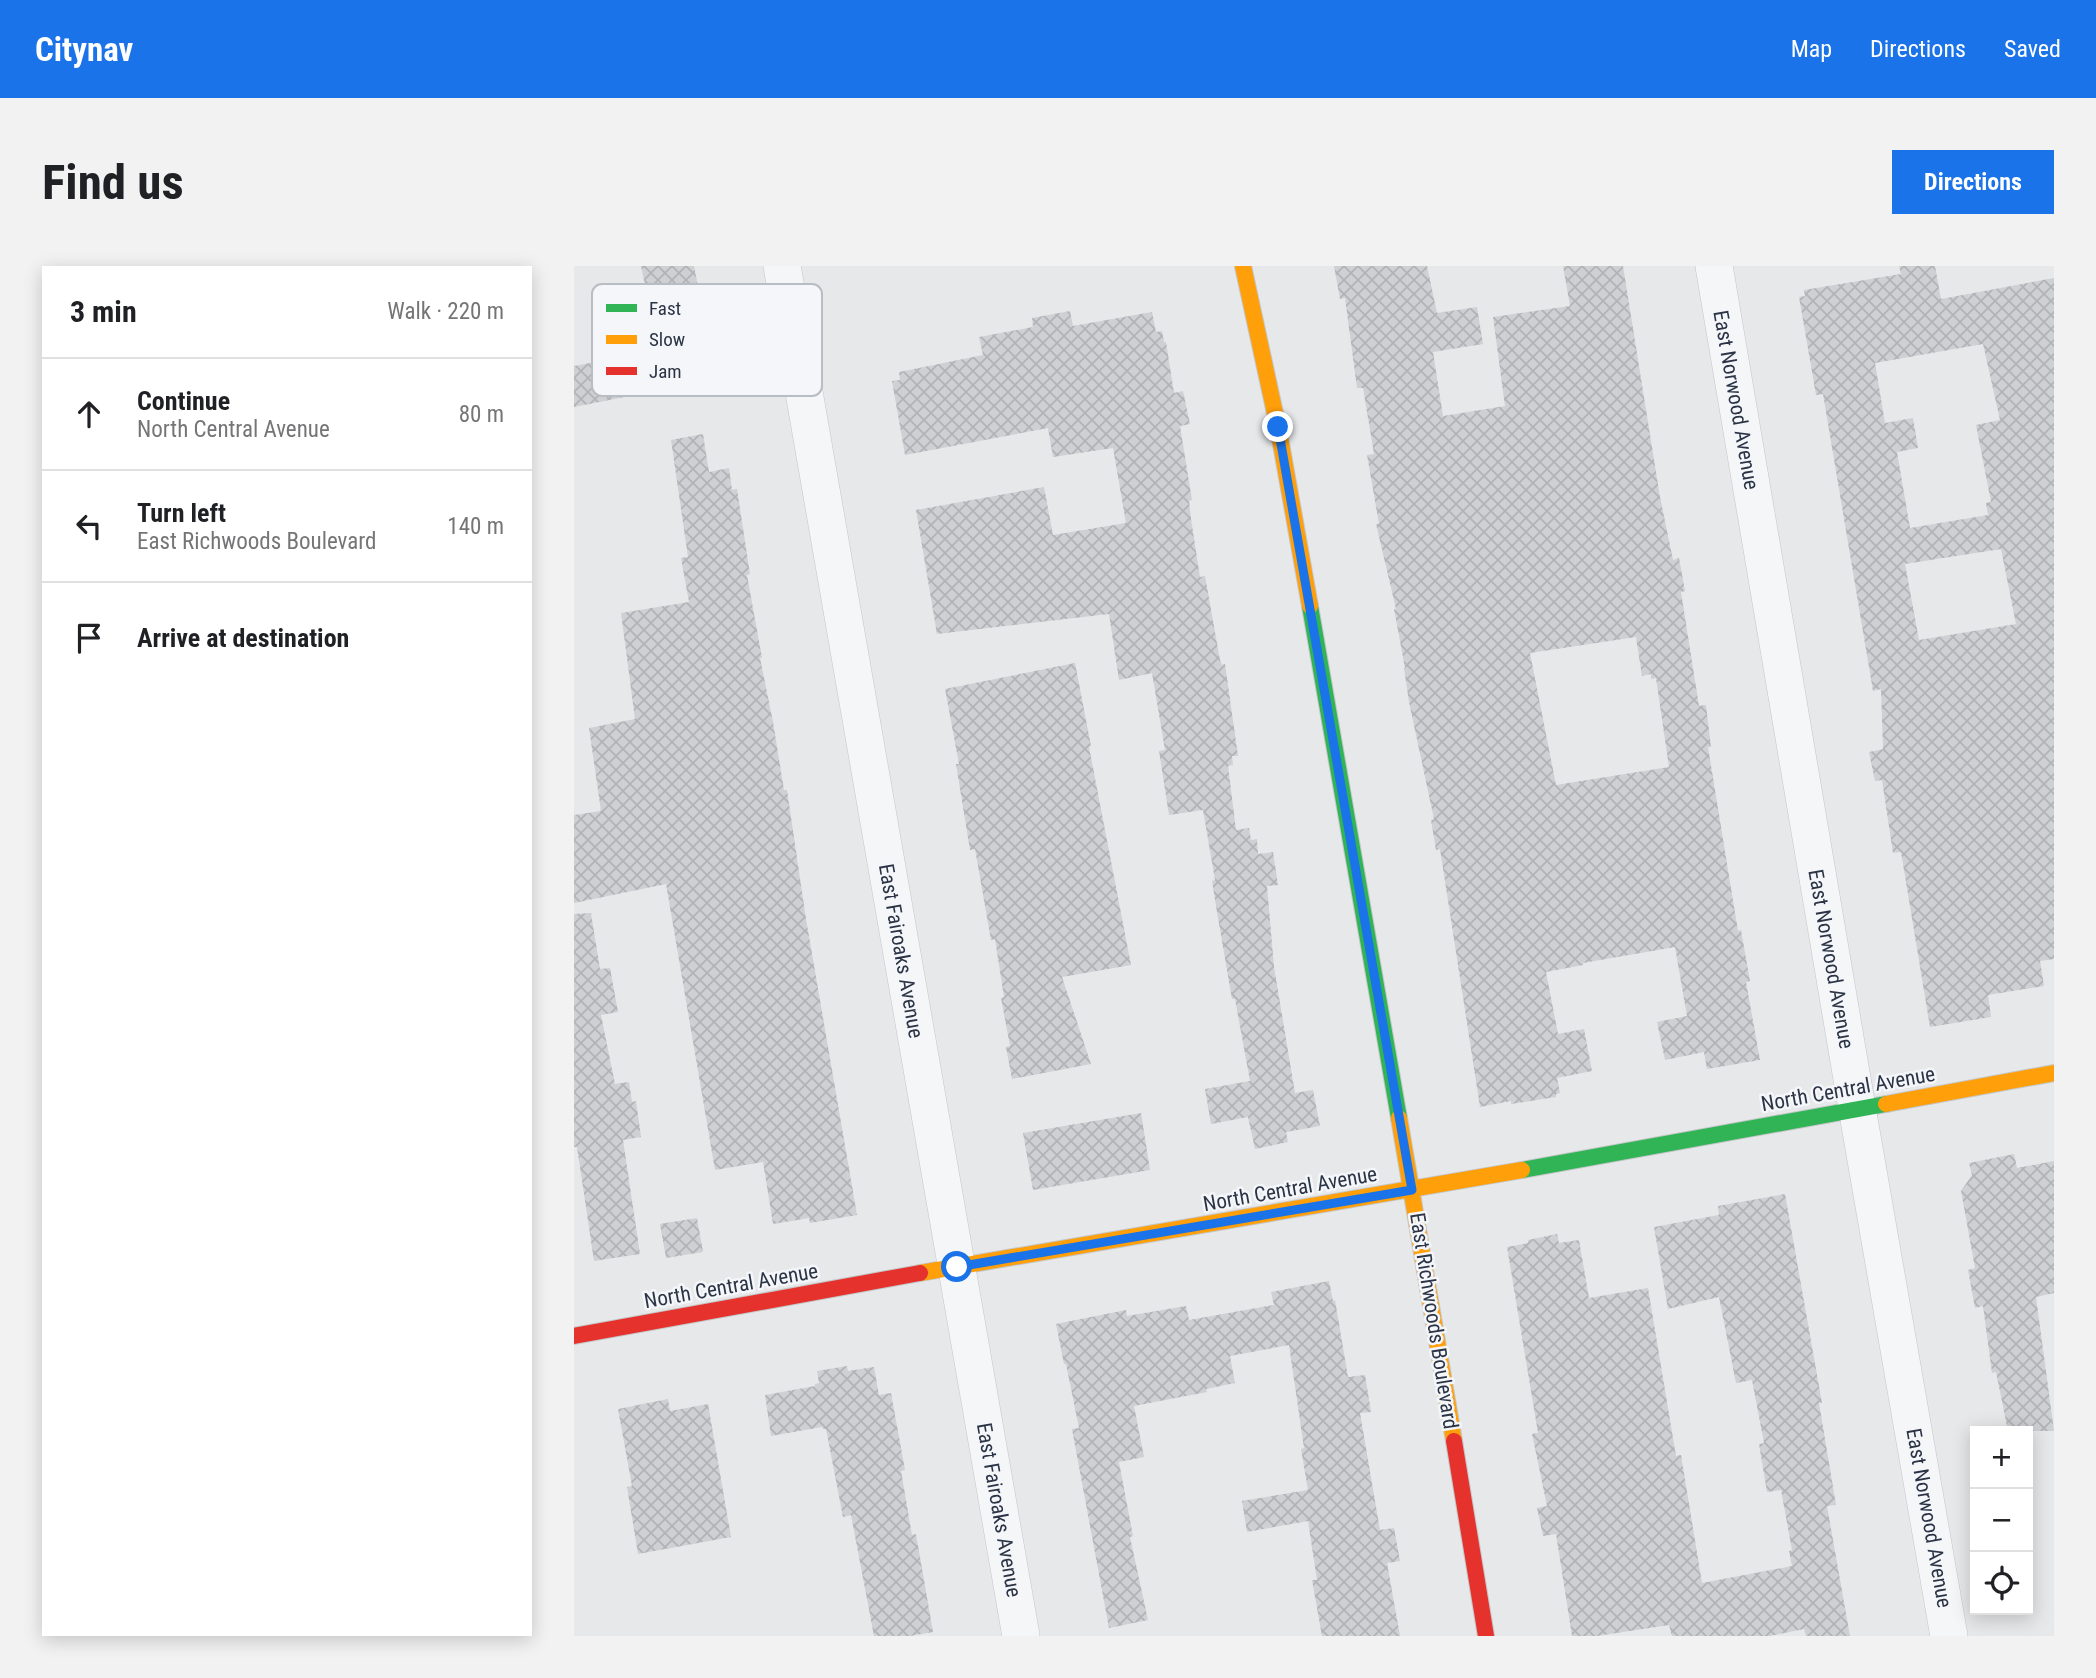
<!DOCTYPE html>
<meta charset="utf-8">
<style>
body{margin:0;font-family:"Roboto Condensed",sans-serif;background:#f2f2f2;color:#202124}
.controls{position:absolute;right:21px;bottom:21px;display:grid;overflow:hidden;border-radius:0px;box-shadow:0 4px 18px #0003}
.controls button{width:63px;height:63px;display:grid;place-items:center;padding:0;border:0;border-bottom:2px solid #e0e0e0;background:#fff;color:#202124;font:35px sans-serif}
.stop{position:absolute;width:21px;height:21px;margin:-16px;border:5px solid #1a73e8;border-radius:50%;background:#fff}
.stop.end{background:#1a73e8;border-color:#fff;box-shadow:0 2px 7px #0008}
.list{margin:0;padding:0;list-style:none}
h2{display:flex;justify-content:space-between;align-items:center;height:91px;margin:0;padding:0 28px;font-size:30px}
h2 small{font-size:23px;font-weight:400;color:#757577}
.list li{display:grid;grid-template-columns:46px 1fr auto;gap:21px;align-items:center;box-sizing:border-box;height:112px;padding:0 28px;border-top:2px solid #e0e0e0}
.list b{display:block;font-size:26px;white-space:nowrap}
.list p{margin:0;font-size:23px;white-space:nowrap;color:#757577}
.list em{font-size:23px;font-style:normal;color:#757577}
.icon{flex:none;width:38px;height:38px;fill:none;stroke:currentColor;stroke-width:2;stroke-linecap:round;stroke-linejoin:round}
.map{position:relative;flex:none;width:1480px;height:1370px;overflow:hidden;border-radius:0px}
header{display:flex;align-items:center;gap:42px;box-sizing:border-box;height:98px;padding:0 35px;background:#1a73e8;color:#fff}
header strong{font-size:33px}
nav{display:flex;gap:38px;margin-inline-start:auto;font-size:24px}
.intro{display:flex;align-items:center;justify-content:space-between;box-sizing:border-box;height:168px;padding:0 42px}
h1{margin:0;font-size:49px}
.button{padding:18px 32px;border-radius:0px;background:#1a73e8;color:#fff;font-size:24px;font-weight:700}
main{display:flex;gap:42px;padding:0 42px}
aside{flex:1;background:#fff;border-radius:0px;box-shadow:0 4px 18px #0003}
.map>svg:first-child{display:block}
.building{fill:url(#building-cross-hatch);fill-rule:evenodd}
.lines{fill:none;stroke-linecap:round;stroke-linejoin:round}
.street-casing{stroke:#c4c6c8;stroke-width:38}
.fast-casing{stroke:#c4c6c8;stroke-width:18}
.slow-casing{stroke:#c4c6c8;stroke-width:18}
.jam-casing{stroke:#c4c6c8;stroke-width:18}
.street{stroke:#f5f6f7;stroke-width:37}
.fast{stroke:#30b455;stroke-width:16}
.slow{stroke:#ff9f0a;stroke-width:16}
.jam{stroke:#e5322d;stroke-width:16}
.route{stroke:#1a73e8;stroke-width:9}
.labels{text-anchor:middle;stroke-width:5;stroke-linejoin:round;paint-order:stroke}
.street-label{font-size:21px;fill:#2b3445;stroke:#f4f6f9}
.key{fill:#f4f6f9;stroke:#b8bcc3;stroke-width:2}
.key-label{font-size:19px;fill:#2b3445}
</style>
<header>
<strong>Citynav</strong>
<nav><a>Map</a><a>Directions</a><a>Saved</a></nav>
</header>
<div class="intro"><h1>Find us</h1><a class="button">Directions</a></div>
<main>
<aside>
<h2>3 min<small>Walk · 220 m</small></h2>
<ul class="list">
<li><svg class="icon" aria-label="ahead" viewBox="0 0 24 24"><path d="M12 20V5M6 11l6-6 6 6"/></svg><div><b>Continue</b><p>North Central Avenue</p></div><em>80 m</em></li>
<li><svg class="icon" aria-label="left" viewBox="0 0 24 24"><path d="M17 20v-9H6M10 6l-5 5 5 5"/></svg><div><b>Turn left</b><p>East Richwoods Boulevard</p></div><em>140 m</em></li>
<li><svg class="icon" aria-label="arrive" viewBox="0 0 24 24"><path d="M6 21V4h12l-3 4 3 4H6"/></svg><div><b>Arrive at destination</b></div></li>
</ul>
</aside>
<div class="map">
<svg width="1480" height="1370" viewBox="0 0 1480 1370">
<defs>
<pattern id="building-cross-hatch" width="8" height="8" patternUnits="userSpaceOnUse" patternTransform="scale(1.75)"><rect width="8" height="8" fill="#ced0d3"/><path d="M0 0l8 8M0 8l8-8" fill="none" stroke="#b1b3b6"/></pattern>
</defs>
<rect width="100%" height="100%" fill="#e6e8ea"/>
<!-- building -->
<g class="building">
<polygon points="67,0 120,0 139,97 90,108"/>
<path d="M760,0H853L863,47L903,41L909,78L859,86L869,150L931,140L919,51L996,40L989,0H1049L1086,231L1099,294L1105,292L1111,325L1107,326L1125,440L1132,439L1137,481H1134L1164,665L1167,664L1176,715L1172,716L1186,794L1133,803L1130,786L1091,794L1083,756L1113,750L1101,681L1009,697V699L972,706L984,768L1010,763L1018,805L983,812L986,827L982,828V831L937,838V835L906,841L866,583L862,584L857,554L860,553L835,436L830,402H831L820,343H822L802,258H805L793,189L800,188L789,122H783L771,32L766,33ZM1062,371L1068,410L1077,408V413L1082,412L1095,501L982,519L956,387Z"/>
<path d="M1325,0H1361L1367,33L1480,12V693L1466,695L1470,720L1414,729L1417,751L1356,761L1327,586L1319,587L1308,514L1301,515L1295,486L1309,483L1307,423L1299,425L1249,128L1242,129L1225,31L1231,30L1230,24L1327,8ZM1409,78L1426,154L1402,159L1417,236L1412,237L1414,249L1336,262L1323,186L1344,182L1339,152L1311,157L1301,97ZM1427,283L1442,358L1345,374L1331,298Z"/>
<polygon points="496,45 499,60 578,46 582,66 588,65 590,76 592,76 600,127 609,125 616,158 606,160 618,234 615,235 617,253 626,311 631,310 646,394 648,399 651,398 664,490 658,490 659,499 654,500 662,564 675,562 677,574 683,573 684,588 699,586 704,619 693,620 700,701 721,827 739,824 746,860 712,866 714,876 681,883 674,851 637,858 631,823 676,815 661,733 658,733 643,646 638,615 641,614 629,544 595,549 585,485 591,484 578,407 545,414 535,348 363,368 342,244 470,221 479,269 552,257 539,182 479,191 474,162 331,189 318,115 326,114 325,106 409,89 405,71 459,61 458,52"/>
<polygon points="64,88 71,127 0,141 0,100"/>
<polygon points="129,168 135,206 155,202 158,224 163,223 176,308 173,309 188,392 186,392 199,456 210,524 213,524 232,653 283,949 236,957 235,952 199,958 189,896 141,904 92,618 0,637 0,549 27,545 15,462 61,453 47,347 115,336 107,292 114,291 97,174"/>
<polygon points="501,397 517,480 515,481 557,699 488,711 517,798 438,813 432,781 436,780 427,732 430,731 421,673 417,674 401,583 396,584 382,498 385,498 371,423"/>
<polygon points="17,647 26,703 36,702 44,746 27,749 41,818 55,816 58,836 62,835 67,871 49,874 66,988 20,995 3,881 0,881 0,648"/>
<polygon points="567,847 576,904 459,924 449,867"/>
<polygon points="1440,888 1443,902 1480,895 1480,1027 1462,1031 1480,1165 1434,1165 1422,1106 1418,1107 1409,1040 1401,1042 1394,1004 1401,1002 1387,925 1398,909 1395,897"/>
<polygon points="1211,928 1248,1137 1245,1137 1262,1239 1253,1240 1276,1370 1232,1370 1230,1363 1196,1370 1098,1370 1095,1359 1023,1370 998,1370 982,1268 969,1270 963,1242 973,1240 958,1168 964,1167 933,981 954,977 954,974 983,968 985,977 1005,974 1015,1032 1074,1022 1102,1190 1107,1189 1128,1317 1218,1300 1215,1285 1218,1284 1207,1224 1193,1226 1185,1178 1190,1177 1178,1114 1162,1117 1145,1031 1094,1043 1080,961 1145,949 1144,940"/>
<polygon points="123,952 129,986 92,992 86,958"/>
<polygon points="755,1015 759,1035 761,1034 774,1111 791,1109 797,1146 786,1147 806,1264 820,1262 826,1295 813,1297 826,1370 748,1370 738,1314 743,1314 734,1255 673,1266 668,1235 734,1224 727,1183 730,1182 715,1079 656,1090 661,1117 632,1123 633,1126 560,1140 570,1191 545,1196 559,1270 556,1271 574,1354 535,1362 498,1163 505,1162 492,1098 490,1098 482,1058 552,1044 553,1050 612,1040 615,1054 700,1039 697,1026"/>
<polygon points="273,1100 274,1105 300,1101 305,1129 317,1127 331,1204 327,1205 338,1269 342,1268 359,1366 336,1370 300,1370 277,1249 269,1251 252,1163 249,1163 248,1161 197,1170 191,1129 241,1120 241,1118 245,1117 243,1105"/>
<polygon points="94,1133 96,1145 134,1138 157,1271 64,1288 53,1221 58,1220 44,1143"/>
</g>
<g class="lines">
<!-- street casing -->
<g class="street-casing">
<g id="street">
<polyline points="208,0 447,1370"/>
<polyline points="1140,0 1283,842 1375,1370"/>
</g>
</g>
<!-- fast casing -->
<g class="fast-casing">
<g id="fast">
<polyline points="736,340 825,852"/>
<polyline points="948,904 1312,838"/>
</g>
</g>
<!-- slow casing -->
<g class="slow-casing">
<g id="slow">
<polyline points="669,0 704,161 736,340"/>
<polyline points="1312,838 1480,807"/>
<polyline points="825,852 880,1175"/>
<polyline points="346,1007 948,904"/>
</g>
</g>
<!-- jam casing -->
<g class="jam-casing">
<g id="jam">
<polyline points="0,1070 346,1007"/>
<polyline points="880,1175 912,1370"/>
</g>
</g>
<!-- street -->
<use href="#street" class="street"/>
<!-- fast -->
<use href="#fast" class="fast"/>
<!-- slow -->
<use href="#slow" class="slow"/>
<!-- jam -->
<use href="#jam" class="jam"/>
</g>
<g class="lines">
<!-- route -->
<polyline class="route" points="383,1001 838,924 704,161"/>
</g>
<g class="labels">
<!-- street labels -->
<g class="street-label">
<text transform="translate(1162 134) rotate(80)" y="7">East Norwood Avenue</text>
<text transform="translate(327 685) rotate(80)" y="7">East Fairoaks Avenue</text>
<text transform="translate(1257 693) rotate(80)" y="7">East Norwood Avenue</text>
<text transform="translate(1274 823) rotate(-10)" y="7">North Central Avenue</text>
<text transform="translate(716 923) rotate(-10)" y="7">North Central Avenue</text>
<text transform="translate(157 1020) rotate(-10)" y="7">North Central Avenue</text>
<text transform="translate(860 1055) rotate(81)" y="7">East Richwoods Boulevard</text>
<text transform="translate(425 1244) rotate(80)" y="7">East Fairoaks Avenue</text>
<text transform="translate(1355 1252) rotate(80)" y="7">East Norwood Avenue</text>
</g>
</g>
<!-- legend -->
<rect x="18" y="18" width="230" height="112" rx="10" class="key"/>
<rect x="32" y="38" width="31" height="8" fill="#30b455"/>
<rect x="32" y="69" width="31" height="9" fill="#ff9f0a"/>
<rect x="32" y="101" width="31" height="8" fill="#e5322d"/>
<g class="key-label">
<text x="75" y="49">Fast</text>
<text x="75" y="80">Slow</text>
<text x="75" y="112">Jam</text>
</g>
</svg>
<div class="controls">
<button>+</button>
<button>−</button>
<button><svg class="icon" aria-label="locate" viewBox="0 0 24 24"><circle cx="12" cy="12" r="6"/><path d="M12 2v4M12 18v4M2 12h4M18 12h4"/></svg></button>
</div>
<div class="stop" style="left:383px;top:1001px"></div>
<div class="stop end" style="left:704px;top:161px"></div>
</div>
</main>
